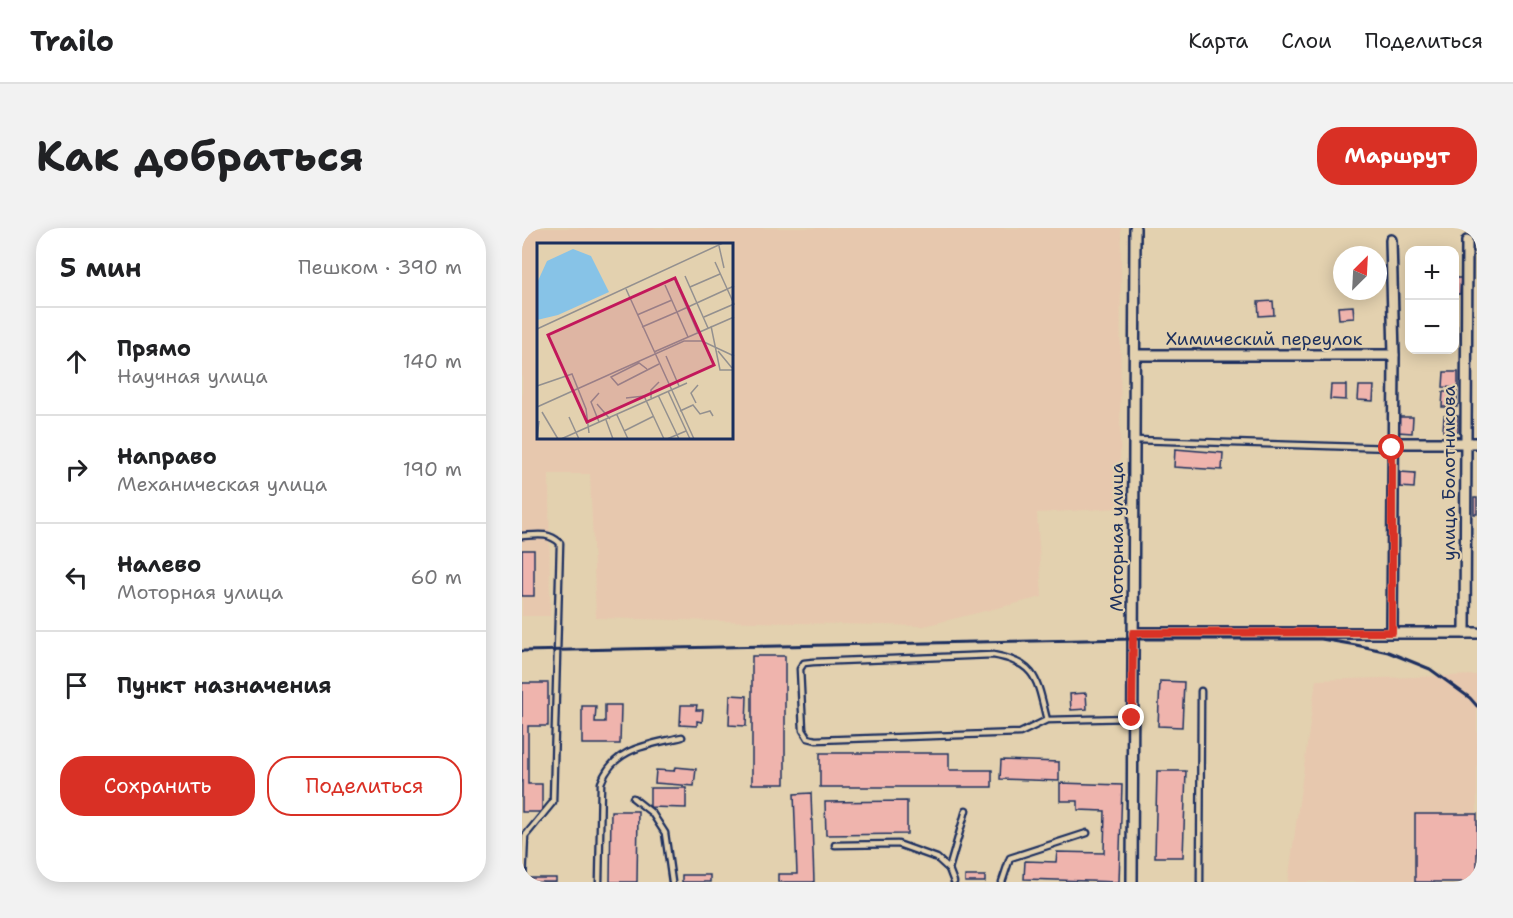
<!DOCTYPE html>
<html lang="ru">
<meta charset="utf-8">
<style>
body{margin:0;font-family:"Shantell Sans",sans-serif;background:#f2f2f2;color:#202124}
.controls{position:absolute;right:18px;top:18px;display:grid;overflow:hidden;border-radius:12px;box-shadow:0 3px 15px #0003}
.controls button{width:54px;height:54px;display:grid;place-items:center;padding:0;border:0;border-bottom:2px solid #e0e0e0;background:#fff;color:#202124;font:30px sans-serif}
.compass{position:absolute;left:811px;top:18px;width:54px;height:54px;border-radius:50%;background:#fff;box-shadow:0 3px 15px #0003;rotate:24deg}
.stop{position:absolute;width:18px;height:18px;margin:-14px;border:4px solid #d93025;border-radius:50%;background:#fff}
.stop.end{background:#d93025;border-color:#fff;box-shadow:0 2px 6px #0008}
.list{margin:0;padding:0;list-style:none}
h2{display:flex;justify-content:space-between;align-items:center;height:78px;margin:0;padding:0 24px;font-size:26px}
h2 small{font-size:20px;font-weight:400;color:#757577}
.list li{display:grid;grid-template-columns:39px 1fr auto;gap:18px;align-items:center;box-sizing:border-box;height:108px;padding:0 24px;border-top:2px solid #e0e0e0}
.list b{display:block;font-size:22px;white-space:nowrap}
.list p{margin:0;font-size:20px;white-space:nowrap;color:#757577}
.list em{font-size:20px;font-style:normal;color:#757577}
.actions{display:flex;gap:12px;padding:18px 24px}
.actions a{flex:1;padding:14px 0;border:2px solid #d93025;border-radius:24px;text-align:center;font-size:21px;color:#d93025}
.actions .main{background:#d93025;color:#fff}
.icon{flex:none;width:33px;height:33px;fill:none;stroke:currentColor;stroke-width:2;stroke-linecap:round;stroke-linejoin:round}
.map{position:relative;flex:none;width:955px;height:654px;overflow:hidden;border-radius:24px}
header{display:flex;align-items:center;gap:36px;box-sizing:border-box;height:84px;padding:0 30px;background:#fff;border-bottom:2px solid #e0e0e0}
header strong{font-size:28px}
nav{display:flex;gap:33px;margin-inline-start:auto;font-size:21px}
.intro{display:flex;align-items:center;justify-content:space-between;box-sizing:border-box;height:144px;padding:0 36px}
h1{margin:0;font-size:42px}
.button{padding:15px 27px;border-radius:24px;background:#d93025;color:#fff;font-size:21px;font-weight:700}
main{display:flex;gap:36px;padding:0 36px}
aside{flex:1;background:#fff;border-radius:24px;box-shadow:0 3px 15px #0003}
.map>svg:first-child{display:block}
.built{fill:#e7c8ae;fill-rule:evenodd}
.building{fill:#efb4ad;stroke:#1b2f5e;stroke-width:1.5}
.lines{fill:none;stroke-linecap:round;stroke-linejoin:round}
.lane-casing{stroke:#1b2f5e;stroke-width:9}
.street-casing{stroke:#1b2f5e;stroke-width:14}
.lane{stroke:#e3d1af;stroke-width:4.5}
.street{stroke:#e3d1af;stroke-width:9}
.rail{stroke:#1b2f5e;stroke-width:3}
.route{stroke:#d93025;stroke-width:8}
.labels{text-anchor:middle;stroke-width:4.5;stroke-linejoin:round;paint-order:stroke}
.street-label{font-size:18px;fill:#1b2f5e;stroke:#e3d1af}
.inset-road{fill:none;stroke:#93908f;stroke-width:1.5}
.view{fill:#c2185b;fill-opacity:0.15;stroke:#c2185b;stroke-width:3}
.inset-edge{fill:none;stroke:#1b2f5e;stroke-width:3}
</style>
<header>
<strong>Trailo</strong>
<nav><a>Карта</a><a>Слои</a><a>Поделиться</a></nav>
</header>
<div class="intro"><h1>Как добраться</h1><a class="button">Маршрут</a></div>
<main>
<aside>
<h2>5 мин<small>Пешком · 390 m</small></h2>
<ul class="list">
<li><svg class="icon" aria-label="ahead" viewBox="0 0 24 24"><path d="M12 20V5M6 11l6-6 6 6"/></svg><div><b>Прямо</b><p>Научная улица</p></div><em>140 m</em></li>
<li><svg class="icon" aria-label="right" viewBox="0 0 24 24"><path d="M7 20v-9h11M14 6l5 5-5 5"/></svg><div><b>Направо</b><p>Механическая улица</p></div><em>190 m</em></li>
<li><svg class="icon" aria-label="left" viewBox="0 0 24 24"><path d="M17 20v-9H6M10 6l-5 5 5 5"/></svg><div><b>Налево</b><p>Моторная улица</p></div><em>60 m</em></li>
<li><svg class="icon" aria-label="arrive" viewBox="0 0 24 24"><path d="M6 21V4h12l-3 4 3 4H6"/></svg><div><b>Пункт назначения</b></div></li>
</ul>
<div class="actions"><a class="main">Сохранить</a><a>Поделиться</a></div>
</aside>
<div class="map">
<svg width="955" height="654" viewBox="0 0 955 654">
<rect width="100%" height="100%" fill="#e3d1af"/>
<filter id="ink" filterUnits="userSpaceOnUse"><feTurbulence type="fractalNoise" baseFrequency=".0167" numOctaves="2"/><feDisplacementMap in="SourceGraphic" scale="12" xChannelSelector="R" yChannelSelector="G"/><feConvolveMatrix kernelMatrix="1 2 1 2 8 2 1 2 1" color-interpolation-filters="sRGB"/></filter>
<g filter="url(#ink)">
<!-- built -->
<g class="built">
<path d="M0,0H599L598,280L515,285L520,369L402,398L74,390L68,246H27L28,388H0ZM16,16H210V210H16Z"/>
<polygon points="955,447 955,654 766,654 794,452"/>
</g>
<!-- building -->
<g class="building">
<polygon points="932,50 939,50 938,66 932,66"/>
<polygon points="751,73 752,87 737,88 736,74"/>
<polygon points="831,78 832,90 817,91 816,79"/>
<rect x="932" y="97" width="3" height="15"/>
<polygon points="922,144 936,144 936,160 921,159"/>
<polygon points="809,157 824,157 824,172 808,171"/>
<polygon points="837,158 852,158 851,173 836,172"/>
<polygon points="921,164 935,164 935,179 920,179"/>
<polygon points="922,188 936,188 936,204 921,203"/>
<polygon points="876,189 891,189 890,205 876,204"/>
<polygon points="653,221 701,225 700,242 652,239"/>
<polygon points="878,244 893,245 892,260 878,259"/>
<rect x="952" y="270" width="3" height="16"/>
<rect x="0" y="322" width="12" height="46"/>
<rect x="230" y="428" width="33" height="128"/>
<polygon points="638,453 662,454 660,499 636,498"/>
<polygon points="0,455 26,455 26,498 6,498 6,556 20,556 20,584 0,584"/>
<polygon points="564,465 565,481 549,482 548,466"/>
<polygon points="208,467 225,468 224,498 207,497"/>
<polygon points="83,477 99,477 98,516 60,516 60,478 74,478 73,494 83,494"/>
<polygon points="159,477 175,477 174,482 181,482 180,494 175,493 175,498 158,497"/>
<polygon points="298,525 427,525 427,542 470,542 470,559 298,559"/>
<polygon points="479,532 537,534 537,553 478,551"/>
<polygon points="153,539 174,541 172,558 133,555 134,542 152,543"/>
<polygon points="635,543 664,543 661,629 633,629"/>
<polygon points="538,555 600,557 597,654 502,651 503,633 534,634 535,624 582,625 583,583 556,582 556,573 538,573"/>
<polygon points="128,560 164,560 164,580 128,579"/>
<polygon points="289,565 292,654 256,654 256,646 275,646 272,566"/>
<polygon points="385,573 385,606 304,607 303,574"/>
<polygon points="89,583 116,583 115,654 88,654"/>
<rect x="893" y="586" width="62" height="68"/>
<rect x="160" y="647" width="28" height="7"/>
<rect x="443" y="648" width="20" height="6"/>
<rect x="7" y="650" width="27" height="4"/>
</g>
<g class="lines">
<!-- lane casing -->
<g class="lane-casing">
<g id="lane">
<polyline points="613,212 870,220"/>
<path d="M0,308C15,307 26,304 38,315L31,574L3,608L1,654"/>
<path d="M525,492C515,453 516,435 471,427L291,434L282,435L278,441L281,502L286,510L294,512L498,505L525,492L610,490"/>
<polyline points="111,570 130,585 143,605 150,654"/>
<polyline points="313,617 376,616 415,630 427,641 432,654"/>
<polyline points="427,641 444,582"/>
<path d="M77,654L79,555C92,519 127,517 160,509"/>
<polyline points="480,654 488,630 565,605"/>
<polyline points="678,654 679,463"/>
</g>
</g>
<!-- street casing -->
<g class="street-casing">
<g id="street">
<polyline points="869,12 872,127 870,404"/>
<polyline points="613,127 872,127"/>
<polyline points="870,215 955,215"/>
<polyline points="611,405 955,405"/>
<polyline points="943,405 945,13"/>
<polyline points="610,654 613,0"/>
</g>
</g>
<!-- lane -->
<use href="#lane" class="lane"/>
<!-- street -->
<use href="#street" class="street"/>
<!-- rail -->
<polyline class="rail" points="0,423 611,411 799,411 834,417 866,424 908,441 948,470 955,478"/>
</g>
</g>
<g class="lines" filter="url(#ink)">
<!-- route -->
<polyline class="route" points="610,490 611,405 870,404 870,220"/>
</g>
<g class="labels">
<!-- street labels -->
<g class="street-label">
<text x="742" y="117">Химический переулок</text>
<text transform="translate(927 245) rotate(-90)" y="6">улица Болотникова</text>
<text transform="translate(595 309) rotate(-90)" y="6">Моторная улица</text>
</g>
</g>
<!-- overview -->
<g transform="translate(15 15)">
<rect width="196" height="196" fill="#e3d1af"/>
<path d="M36,6L54,13L72,49L21,72L0,77V40L10,18Z" fill="#87c3e7"/>
<path class="inset-road" d="M182,3L187,25M148,33L171,85M138,37L161,90M128,42L151,94M153,44L183,31M89,46L157,196M140,69L197,43M100,72L135,57M167,74L197,61L178,19M174,83L183,127H197M105,84L140,69M0,86L186,0M181,108L195,125M117,109L197,74M129,113L142,143M110,126L102,120L74,134L81,142L122,121M0,143L35,131L49,166L52,190M131,148L153,196M121,152L142,196M89,155L107,153L127,196M114,155V147L122,139M159,160L154,150L161,142M60,161L73,176M0,164L147,98H165L197,113M143,168L156,162L163,171L173,168L176,173M5,169L21,196M80,172L91,196M32,174L42,196M69,177L76,196M62,179L54,159L62,150M87,188L117,173M0,196L2,178M24,196L150,140M130,196L149,188"/>
<path class="view" d="M138,35L177,122L50,179L11,92Z"/>
<rect width="196" height="196" class="inset-edge"/>
</g>
</svg>
<div class="controls">
<button>+</button>
<button>−</button>
</div>
<svg class="compass" viewBox="-18 -18 36 36"><path d="M0-13l5 13h-10z" fill="#e53935"/><path d="M0 13l5-13h-10z" fill="#757577"/></svg>
<div class="stop" style="left:870px;top:220px"></div>
<div class="stop end" style="left:610px;top:490px"></div>
</div>
</main>
